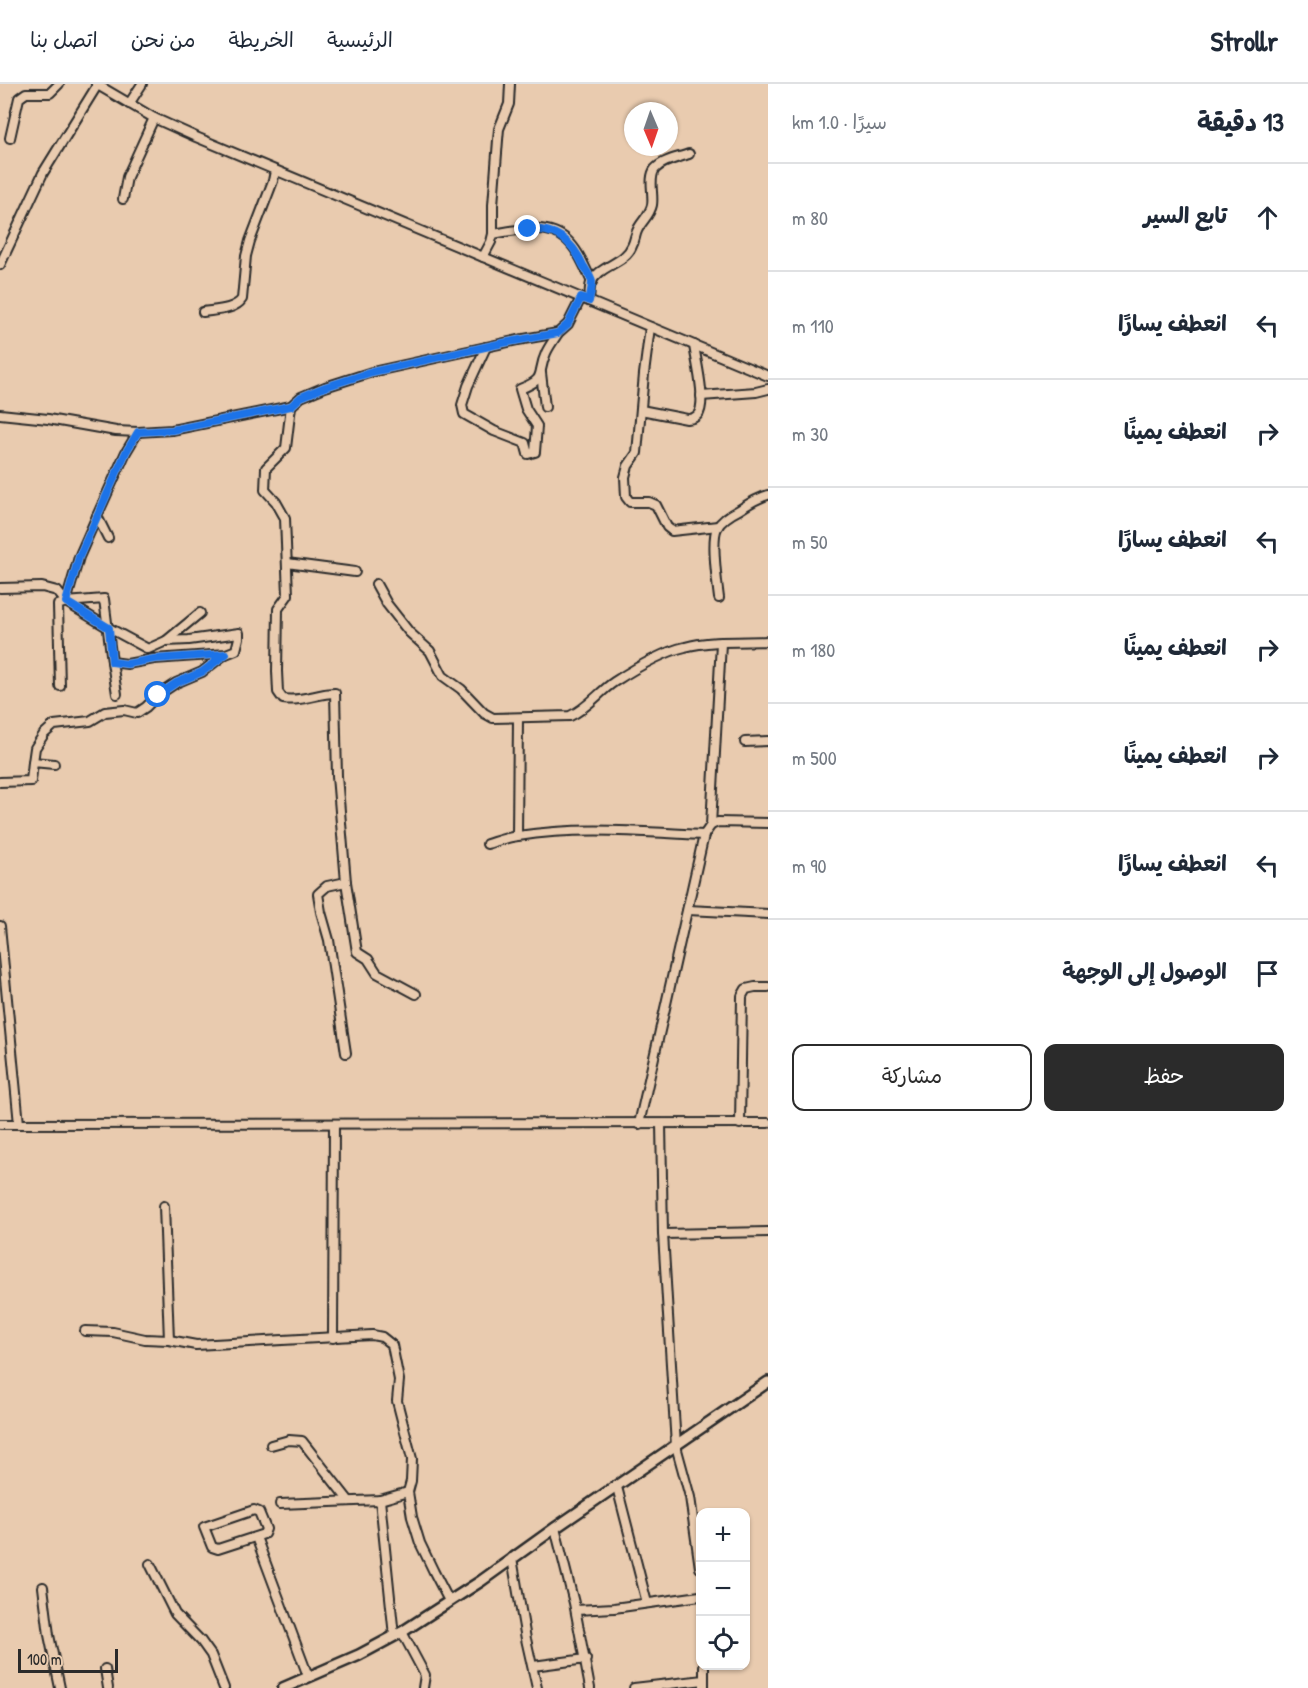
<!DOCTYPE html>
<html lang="ar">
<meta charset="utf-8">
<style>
body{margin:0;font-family:"Patrick Hand","Playpen Sans Arabic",sans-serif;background:#f6f6f7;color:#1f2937;direction:rtl}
.controls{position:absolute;right:18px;bottom:18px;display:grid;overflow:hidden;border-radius:12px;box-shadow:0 2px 4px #0004}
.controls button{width:54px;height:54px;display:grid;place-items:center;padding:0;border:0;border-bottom:2px solid #e0e1e3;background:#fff;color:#1f2937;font:30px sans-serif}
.compass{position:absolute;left:624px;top:18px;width:54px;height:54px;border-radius:50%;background:#fff;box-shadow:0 2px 4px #0004;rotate:178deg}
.scale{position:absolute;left:18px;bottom:15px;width:100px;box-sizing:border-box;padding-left:6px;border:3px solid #2b2b2b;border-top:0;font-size:16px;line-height:21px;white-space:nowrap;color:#2b2b2b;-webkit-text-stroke:4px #e9cbaf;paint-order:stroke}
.stop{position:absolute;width:18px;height:18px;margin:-14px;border:4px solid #1a73e8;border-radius:50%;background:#fff}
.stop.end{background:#1a73e8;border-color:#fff;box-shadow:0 2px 6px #0008}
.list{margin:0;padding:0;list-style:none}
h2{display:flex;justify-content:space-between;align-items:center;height:78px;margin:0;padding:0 24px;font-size:26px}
h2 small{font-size:20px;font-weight:400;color:#747a83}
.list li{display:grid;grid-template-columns:39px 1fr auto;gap:18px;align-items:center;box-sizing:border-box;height:108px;padding:0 24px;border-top:2px solid #e0e1e3}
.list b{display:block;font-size:22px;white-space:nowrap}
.list em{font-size:20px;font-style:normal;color:#747a83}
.actions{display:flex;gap:12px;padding:18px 24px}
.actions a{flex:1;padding:14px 0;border:2px solid #2b2b2b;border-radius:12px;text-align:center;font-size:21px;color:#2b2b2b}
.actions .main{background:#2b2b2b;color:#fff}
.icon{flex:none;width:33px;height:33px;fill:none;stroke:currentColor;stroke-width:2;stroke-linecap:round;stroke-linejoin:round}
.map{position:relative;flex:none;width:768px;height:1604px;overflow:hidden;direction:ltr}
header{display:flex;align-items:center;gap:36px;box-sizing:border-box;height:84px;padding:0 30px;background:#fff;border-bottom:2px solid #e0e1e3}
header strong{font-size:28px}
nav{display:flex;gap:33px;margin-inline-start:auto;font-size:21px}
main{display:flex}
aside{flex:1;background:#fff}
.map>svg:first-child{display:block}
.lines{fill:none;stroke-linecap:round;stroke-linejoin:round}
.minor-casing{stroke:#2b2b2b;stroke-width:12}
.tertiary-casing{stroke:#2b2b2b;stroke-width:14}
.minor{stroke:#e9cbaf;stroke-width:8}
.tertiary{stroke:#e9cbaf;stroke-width:9}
.route{stroke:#1a73e8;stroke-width:8}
</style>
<header>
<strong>Strollr</strong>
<nav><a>الرئيسية</a><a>الخريطة</a><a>من نحن</a><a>اتصل بنا</a></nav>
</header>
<main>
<aside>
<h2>13 دقيقة<small>سيرًا · 1.0 km</small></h2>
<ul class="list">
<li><svg class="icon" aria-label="ahead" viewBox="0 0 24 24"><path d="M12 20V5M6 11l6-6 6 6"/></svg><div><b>تابع السير</b></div><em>80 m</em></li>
<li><svg class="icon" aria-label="left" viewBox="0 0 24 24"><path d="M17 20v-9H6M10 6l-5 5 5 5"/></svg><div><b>انعطف يسارًا</b></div><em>110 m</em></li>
<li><svg class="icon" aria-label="right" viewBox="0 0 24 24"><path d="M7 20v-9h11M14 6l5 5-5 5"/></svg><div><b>انعطف يمينًا</b></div><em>30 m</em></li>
<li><svg class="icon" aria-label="left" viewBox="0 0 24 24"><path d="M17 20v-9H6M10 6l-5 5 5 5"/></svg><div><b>انعطف يسارًا</b></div><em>50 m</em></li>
<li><svg class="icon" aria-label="right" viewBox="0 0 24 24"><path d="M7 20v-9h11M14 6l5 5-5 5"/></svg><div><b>انعطف يمينًا</b></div><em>180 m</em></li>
<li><svg class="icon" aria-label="right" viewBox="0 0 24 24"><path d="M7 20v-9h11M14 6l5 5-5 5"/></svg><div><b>انعطف يمينًا</b></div><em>500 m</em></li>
<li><svg class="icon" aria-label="left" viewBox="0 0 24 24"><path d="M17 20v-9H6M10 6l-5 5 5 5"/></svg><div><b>انعطف يسارًا</b></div><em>90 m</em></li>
<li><svg class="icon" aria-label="arrive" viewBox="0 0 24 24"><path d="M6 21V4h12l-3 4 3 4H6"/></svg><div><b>الوصول إلى الوجهة</b></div></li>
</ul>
<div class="actions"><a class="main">حفظ</a><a>مشاركة</a></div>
</aside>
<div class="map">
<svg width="768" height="1604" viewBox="0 0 768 1604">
<rect width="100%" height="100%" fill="#e9cbaf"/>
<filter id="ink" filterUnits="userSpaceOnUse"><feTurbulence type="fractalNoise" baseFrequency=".0167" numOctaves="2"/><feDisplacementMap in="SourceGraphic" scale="12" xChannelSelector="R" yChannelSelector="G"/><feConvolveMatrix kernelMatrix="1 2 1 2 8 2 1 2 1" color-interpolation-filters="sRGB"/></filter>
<g filter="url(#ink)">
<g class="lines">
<!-- minor casing -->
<g class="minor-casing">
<g id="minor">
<polyline points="96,0 154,34 196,53 768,292"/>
<polyline points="129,20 142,0"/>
<polyline points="10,54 19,14 26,9 50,9 59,0"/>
<polyline points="123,115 127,93 154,34"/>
<path d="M493,150C516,146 548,138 567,156C579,167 585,184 592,198"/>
<polyline points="483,173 491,158 493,150 493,121 498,56 499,45 509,20 510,0"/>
<polyline points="0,181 43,89 98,0"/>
<path d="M589,217C590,211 589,204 591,199C599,181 625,180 632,162C635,157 635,150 638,145C642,137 650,131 652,121C654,111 648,94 655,85C663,76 678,74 689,70"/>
<path d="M203,228C215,226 235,226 242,215L246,172L250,157L273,97L275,87"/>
<polyline points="650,243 644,290 637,369 628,382 625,393 626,413 630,418 649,418 656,421 667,443 672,447 718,442"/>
<path d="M486,263L468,302L462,321L464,330L494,347L525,359L528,370L535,368L537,342L526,325L520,305C548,294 536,291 546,269C549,262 554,256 558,249"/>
<polyline points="541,289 545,323"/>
<polyline points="701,312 756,308 768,305"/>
<path d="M291,322L286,364L266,384L265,406L276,418L285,434L288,511L278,525L277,587L278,608L283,615C303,618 317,609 335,609L337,692L346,798L357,868L368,875L377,889L416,910"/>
<path d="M641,326L687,335C692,335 696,334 699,329C706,315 696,277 694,261"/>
<polyline points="0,330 48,335 116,347 138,348 172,346 291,322 301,313 325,303 372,288 518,256 558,249 568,240 581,214"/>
<polyline points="97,432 79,473 66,518 109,544 148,565 166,557 189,556 239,549 239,554 236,566 226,570 154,575 127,580 112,578 117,610"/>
<polyline points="108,454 97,432 126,368 138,348"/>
<polyline points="287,479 355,488"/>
<path d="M376,500L387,520L409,548L430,567L443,592L461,605L484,629L493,634L570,632C588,624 599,608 614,598C634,585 662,568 685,563C711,556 741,558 768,557"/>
<polyline points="0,504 42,503 57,507 66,518"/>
<path d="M719,514C717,498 711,456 717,444C722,435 731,430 739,426C748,420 757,414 768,411"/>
<polyline points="166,557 200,529"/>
<polyline points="60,602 58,521 66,518 104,515 112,578"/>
<polyline points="745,658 768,657"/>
<polyline points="33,678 35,664 44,650 54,641 90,637 105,628 124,626 137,629 146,623 158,611 176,599 202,588 224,571"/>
<polyline points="0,698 31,697 33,678 54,680"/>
<polyline points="711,741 718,738 768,739"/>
<polyline points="517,752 518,634"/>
<path d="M487,760C497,757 508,753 518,752C580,742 642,748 704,751"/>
<polyline points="346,798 327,802 318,810 321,828 329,856 346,969"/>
<polyline points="688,826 768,830"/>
<polyline points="0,842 19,1040"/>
<polyline points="0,1040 768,1039"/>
<polyline points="639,1040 704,751 711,741 721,559"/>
<polyline points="661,1040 663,1150 676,1362 690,1413 700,1484"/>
<polyline points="740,1040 742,912 746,905 755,903 768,903"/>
<polyline points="164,1122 169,1256"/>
<polyline points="663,1150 768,1148"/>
<polyline points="85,1247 113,1248 145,1255 169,1256 196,1261 372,1251 382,1253 392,1261 399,1296 397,1317 412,1375 411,1397 408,1408 412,1433 420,1459 434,1488 449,1517"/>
<polyline points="333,1254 334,1040"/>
<polyline points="271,1361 289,1356 302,1357 349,1417"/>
<polyline points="617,1403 647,1519"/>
<polyline points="380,1416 394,1552"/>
<polyline points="280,1420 380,1416 408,1408"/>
<polygon points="254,1426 259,1428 266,1445 264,1450 218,1465 212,1463 204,1443"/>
<polyline points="555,1444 574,1519 590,1604"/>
<polyline points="256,1453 308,1592"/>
<polyline points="512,1474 526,1555 537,1604"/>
<polyline points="150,1480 175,1530 201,1557 211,1571 224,1604"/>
<polyline points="43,1503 49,1551 60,1604"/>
<polyline points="576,1526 614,1524 700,1512"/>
<polyline points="402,1548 425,1591 423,1604"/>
<polyline points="533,1582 586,1575"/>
<polyline points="704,1582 704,1604"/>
<polyline points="105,1585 108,1604"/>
<polyline points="634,1604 704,1596"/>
</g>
</g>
<!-- tertiary casing -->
<g class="tertiary-casing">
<polyline id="tertiary" points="283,1604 359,1571 402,1548 481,1497 555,1444 768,1298"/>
</g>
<!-- minor -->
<use href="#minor" class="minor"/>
<!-- tertiary -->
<use href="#tertiary" class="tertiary"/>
</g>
</g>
<g class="lines" filter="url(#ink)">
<!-- route -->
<path class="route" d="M158,611L176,599L202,588L226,570L154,575L127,580L112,578L109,544L66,518L79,473L126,368L138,348L172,346L291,322L301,313L325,303L372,288L503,259L558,249L568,240L581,214L589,217C590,212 592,203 592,198C591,193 586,186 583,181C571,155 556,145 528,145"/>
</g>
</svg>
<div class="controls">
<button>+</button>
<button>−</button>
<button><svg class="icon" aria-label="locate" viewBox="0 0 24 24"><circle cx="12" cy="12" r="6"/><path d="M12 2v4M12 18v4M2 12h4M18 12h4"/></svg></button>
</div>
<svg class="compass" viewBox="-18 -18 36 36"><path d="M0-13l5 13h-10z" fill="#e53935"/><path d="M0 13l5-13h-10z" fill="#747a83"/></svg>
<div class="scale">100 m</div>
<div class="stop" style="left:158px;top:611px"></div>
<div class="stop end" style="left:528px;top:145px"></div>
</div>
</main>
